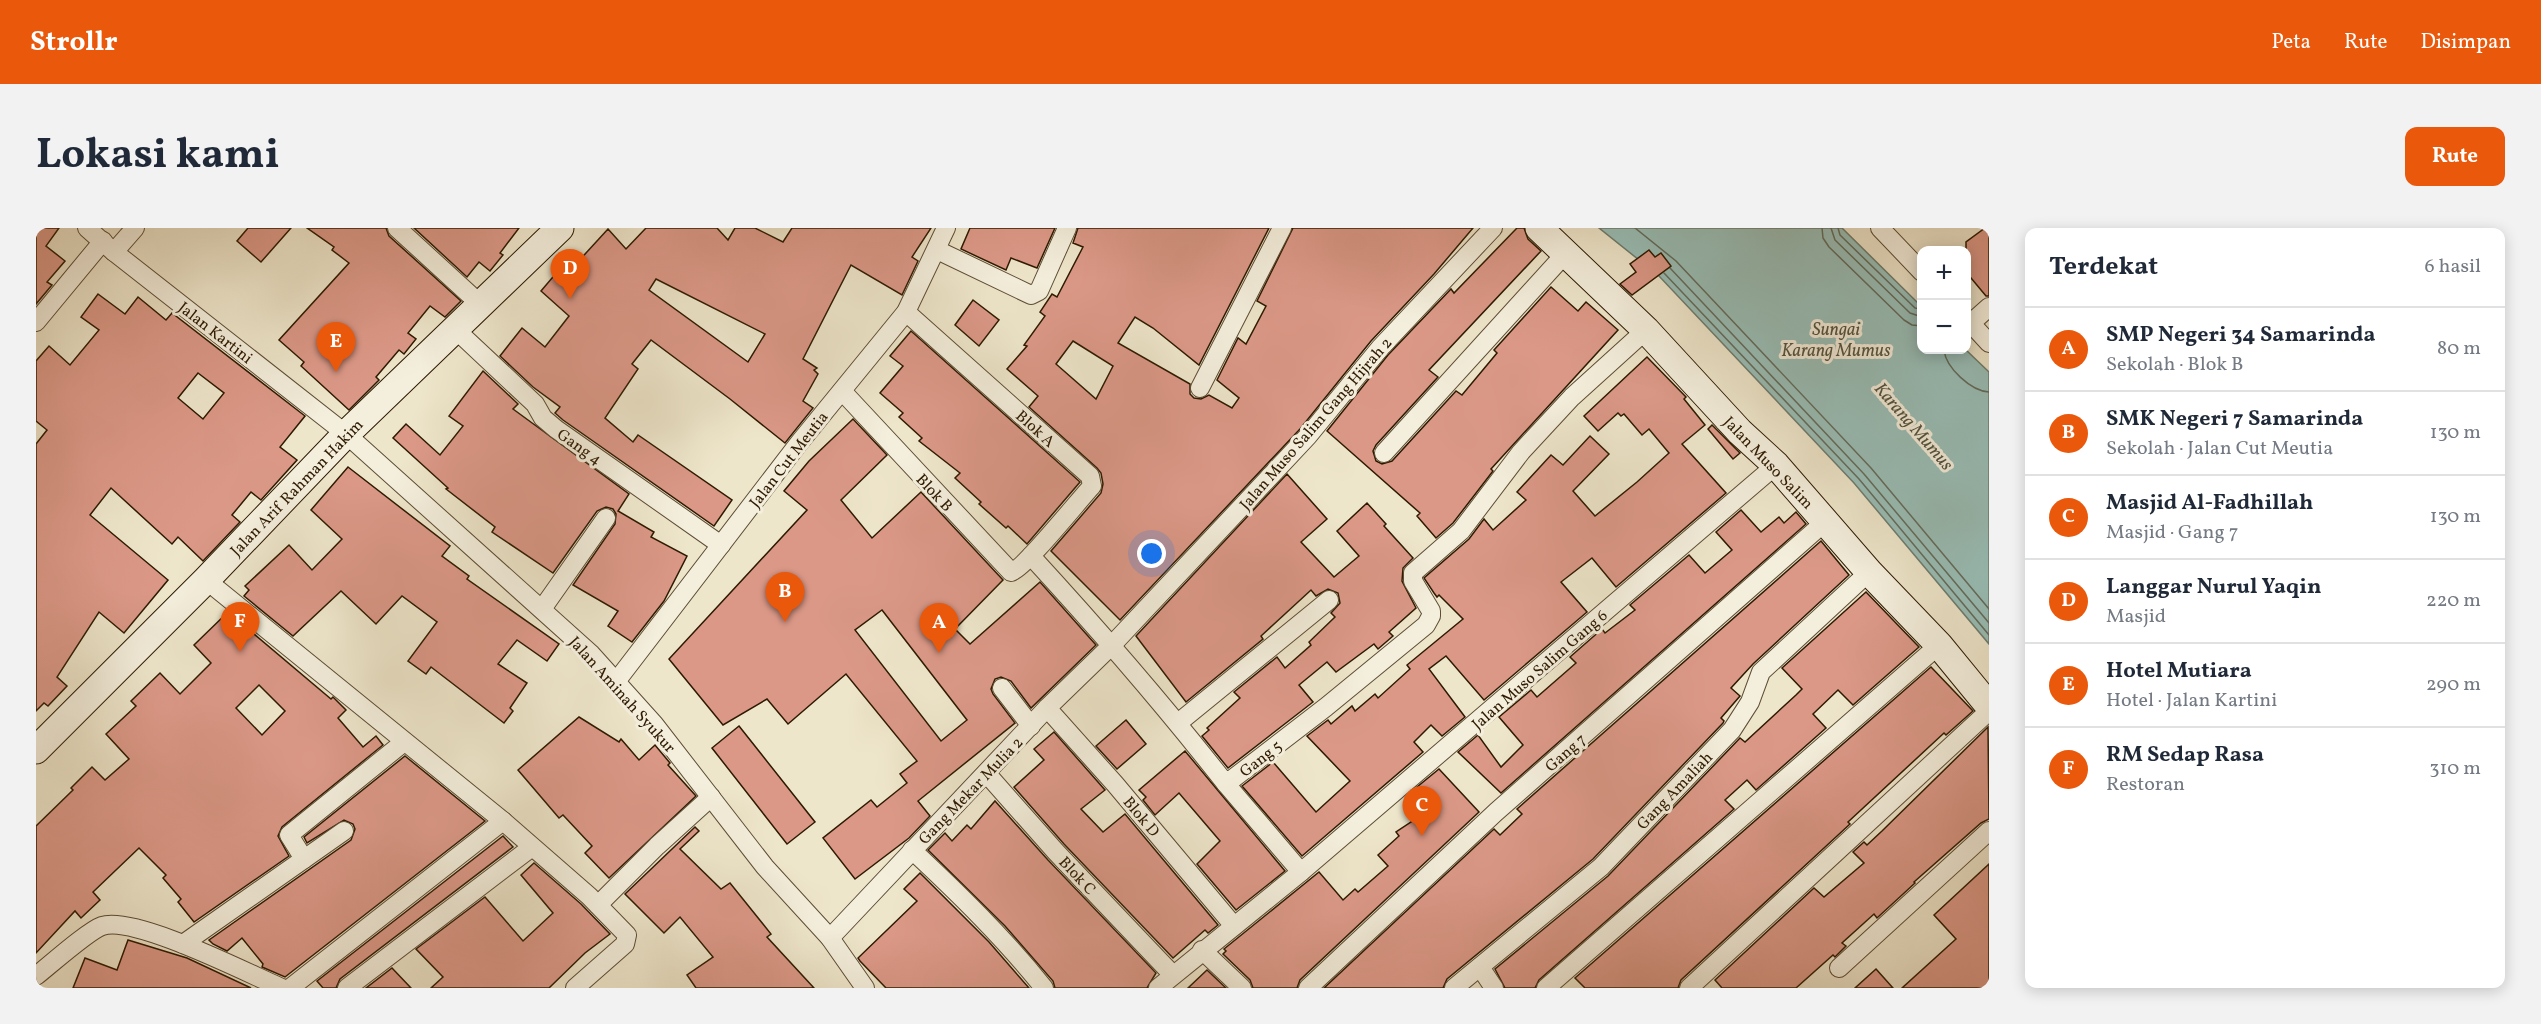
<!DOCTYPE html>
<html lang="id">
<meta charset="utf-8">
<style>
body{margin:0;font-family:Vollkorn,serif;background:#f2f2f3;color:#1f2937}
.controls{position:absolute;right:18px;top:18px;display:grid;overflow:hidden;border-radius:12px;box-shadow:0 3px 15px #0003}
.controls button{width:54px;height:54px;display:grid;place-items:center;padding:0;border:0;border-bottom:2px solid #e0e1e3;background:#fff;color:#1f2937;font:30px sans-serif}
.you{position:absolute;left:1116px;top:326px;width:21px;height:21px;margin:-15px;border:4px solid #fff;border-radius:50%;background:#1a73e8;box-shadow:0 0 0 9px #1a73e833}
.badge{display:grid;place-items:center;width:39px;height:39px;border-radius:50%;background:#ea580c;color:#fff;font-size:20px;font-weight:700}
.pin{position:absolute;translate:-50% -50px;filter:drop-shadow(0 2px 3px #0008)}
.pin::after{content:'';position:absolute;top:32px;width:21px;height:18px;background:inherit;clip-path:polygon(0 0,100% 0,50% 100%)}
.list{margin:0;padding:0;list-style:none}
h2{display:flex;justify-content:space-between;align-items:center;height:78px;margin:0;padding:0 24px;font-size:26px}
h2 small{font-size:20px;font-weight:400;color:#747a83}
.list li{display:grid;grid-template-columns:39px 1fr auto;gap:18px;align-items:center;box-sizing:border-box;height:84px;padding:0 24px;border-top:2px solid #e0e1e3}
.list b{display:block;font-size:22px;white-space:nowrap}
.list p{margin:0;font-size:20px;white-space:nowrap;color:#747a83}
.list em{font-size:20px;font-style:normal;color:#747a83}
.map{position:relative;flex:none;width:1953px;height:760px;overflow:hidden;border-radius:12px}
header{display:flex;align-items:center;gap:36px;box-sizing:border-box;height:84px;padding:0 30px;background:#ea580c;color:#fff}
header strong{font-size:28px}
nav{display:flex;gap:33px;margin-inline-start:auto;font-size:21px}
.intro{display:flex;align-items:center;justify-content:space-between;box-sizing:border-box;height:144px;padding:0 36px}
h1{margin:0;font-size:42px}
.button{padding:15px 27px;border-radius:12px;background:#ea580c;color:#fff;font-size:21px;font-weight:700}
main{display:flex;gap:36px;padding:0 36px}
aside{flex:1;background:#fff;border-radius:12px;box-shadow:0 3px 15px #0003}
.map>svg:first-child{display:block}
.water{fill:#99bfb8;stroke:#6e7d6f;stroke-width:1.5}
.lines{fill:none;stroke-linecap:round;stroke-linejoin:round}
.shore{stroke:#646c5c;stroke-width:1.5}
.building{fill:#db9887;stroke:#2e1a01;stroke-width:1.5;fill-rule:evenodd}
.street-casing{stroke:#5e4d34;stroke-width:20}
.secondary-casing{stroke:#2e1a01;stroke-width:29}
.street{stroke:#f4efdd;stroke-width:18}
.secondary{stroke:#f4efdd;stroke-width:27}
.labels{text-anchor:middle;stroke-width:6;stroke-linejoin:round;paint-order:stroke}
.street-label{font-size:16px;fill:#2e1a01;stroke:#f4efdd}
.water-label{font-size:18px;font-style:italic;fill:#535441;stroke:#f4efdd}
</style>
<header>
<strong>Strollr</strong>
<nav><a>Peta</a><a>Rute</a><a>Disimpan</a></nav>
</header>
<div class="intro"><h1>Lokasi kami</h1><a class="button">Rute</a></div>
<main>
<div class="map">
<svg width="1953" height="760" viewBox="0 0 1953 760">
<rect width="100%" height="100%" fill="#eee6cb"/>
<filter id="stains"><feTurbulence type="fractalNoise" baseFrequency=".00333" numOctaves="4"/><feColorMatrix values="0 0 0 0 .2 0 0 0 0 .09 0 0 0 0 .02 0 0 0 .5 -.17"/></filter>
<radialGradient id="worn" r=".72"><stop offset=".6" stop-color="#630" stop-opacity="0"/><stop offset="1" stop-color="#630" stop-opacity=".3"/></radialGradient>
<!-- water -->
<polygon class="water" points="1563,0 1806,0 1885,78 1886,122 1930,122 1953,144 1953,416 1818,255 1623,48"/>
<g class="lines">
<!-- shore -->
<g class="shore">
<polyline points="1599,0 1640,33 1835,240 1953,381"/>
<polyline points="1786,0 1787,10 1793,19 1868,92 1876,97 1886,98"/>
<polyline points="1795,0 1799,12 1874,85 1886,89"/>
<polyline points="1802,0 1804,7 1879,80 1886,81"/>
<polyline points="1634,40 1828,246 1953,395"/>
<polyline points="1628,45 1823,251 1953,407"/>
<path d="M1908,122C1910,140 1935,163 1953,164"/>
</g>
</g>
<!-- building -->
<g class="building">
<polygon points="0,0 23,0 10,18 29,33 11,54 16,57 0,76"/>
<polygon points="212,0 255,0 225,34 201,13"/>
<polygon points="271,0 350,0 353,8 425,73 409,89 394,78 372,105 380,111 368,126 363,122 340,149 343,152 313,182 265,138 268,134 243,112 313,35 296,22 298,19"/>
<polygon points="378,0 483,0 464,25 467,27 454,43 443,34 431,49"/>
<path d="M610,0H681L692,12L699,0H719L747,14L756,0H895L876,29L882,33L866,67L815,37L767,131L781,140L778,142L782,146L767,173L777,180L749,215L694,171L615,112L596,136L602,141L569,190L597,214L602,207L696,272L678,298L527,192L519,185L524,179L497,159L464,128L486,100L509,119L533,88L505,63L522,43L528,49L572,1L590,21ZM620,51L729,106L712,134L613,62Z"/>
<polygon points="934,0 1019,0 1001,40 975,30 970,42 925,21"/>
<path d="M1042,0H1233L1163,137L1117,100L1099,89L1082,115L1154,156V166L1158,170L1165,171L1173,167L1196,180L1203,170L1181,152L1202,110L1210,116L1230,78L1221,73L1257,0H1437L1398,46L1335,113L1264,201L1084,392L1015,323L1065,265L1067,256L1065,245L1061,240L993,179L1002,168L971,141L991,118L988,117L1009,88L1004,84L1016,66L1021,69L1047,19L1037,15ZM1037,113L1077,138L1060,171L1020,136Z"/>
<polygon points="1481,0 1488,0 1492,11 1505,23 1393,142 1402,149 1340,217 1337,223 1340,233 1346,236 1356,233 1420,163 1426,167 1461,125 1458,122 1515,59 1542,83 1550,74 1582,102 1455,241 1457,243 1417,295 1400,310 1381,288 1384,285 1291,203 1352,127 1415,61 1418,65"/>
<polygon points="1949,0 1953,0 1953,68 1950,68 1930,44 1930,14"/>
<polygon points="1613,22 1619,29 1625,25 1635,38 1596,67 1584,56 1600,44 1594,36"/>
<path d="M62,66L89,86L102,69L130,92L136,85L269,188L244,219L261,232L225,272L215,264L196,287L204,294L167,333L142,309L136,316L75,260L54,287L132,352L88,405L63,384L21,449L31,458L12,478L8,475L0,483V216L11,202L0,193V133L13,118L34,137L63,102L45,89ZM162,145L188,165L167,191L142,170Z"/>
<polygon points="937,72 963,92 943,118 919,97"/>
<polygon points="875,103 1044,254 991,316 972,298 970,300 943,276 945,274 919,250 924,245 883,213 886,210 863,189 867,185 844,165 867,138 854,128"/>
<polygon points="1611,129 1650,169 1648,171 1669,197 1646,216 1690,265 1580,359 1556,330 1525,354 1551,384 1448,472 1410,428 1393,441 1429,489 1406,508 1395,497 1378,514 1387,524 1266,628 1206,558 1237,534 1280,584 1314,553 1271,508 1292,492 1295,496 1316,478 1319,483 1339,466 1342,470 1374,441 1371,437 1427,391 1403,367 1401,369 1398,365 1388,350 1433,311 1448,291 1457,302 1490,272 1481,264 1515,227 1527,237 1554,208 1573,226 1537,263 1559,288 1601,254 1633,225 1613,201 1606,207 1588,186 1585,188 1582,185 1562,203 1548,188"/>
<polygon points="447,143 482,176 477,181 593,266 582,283 618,304 615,309 651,328 628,373 596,414 572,398 582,383 537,357 579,296 580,286 577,281 570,279 561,283 517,345 456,304 459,299 410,261 412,260 357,210 370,196 404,227 427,198 413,188"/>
<path d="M817,191L851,227L805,272L836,310L885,264L967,352L919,401L934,416L1004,354L1060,417L995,480L975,453L965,449L959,451L955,461L957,466L979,495L882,573L894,588L873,610L819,651L787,610L835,572L841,579L871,555L864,546L881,533L810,446L752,496L731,471L687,497L633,431L771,282L748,263L773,233ZM846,382L931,492L905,513L819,402Z"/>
<polygon points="1676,197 1704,225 1697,231 1672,201"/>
<polygon points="312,239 414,318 406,328 433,348 431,351 523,416 511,433 481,412 462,436 491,455 474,480 477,483 468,495 395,439 390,446 372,433 401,394 366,368 340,396 305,363 257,408 208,368 213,362 209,358 253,317 276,342 306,311 275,282"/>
<polygon points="1251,246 1291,291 1265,314 1298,349 1323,328 1301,303 1331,275 1350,296 1348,298 1377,330 1367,340 1366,353 1380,380 1353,404 1357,408 1342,421 1338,416 1300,444 1291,434 1263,457 1277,474 1192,540 1166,508 1173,502 1171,500 1204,470 1198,464 1241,429 1249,440 1275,417 1273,414 1299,389 1295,385 1304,375 1302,365 1292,361 1280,368 1275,362 1225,408 1227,411 1150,474 1100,408"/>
<polygon points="1705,282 1725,304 1743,289 1748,295 1760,284 1770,296 1465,565 1422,524 1442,507 1465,539 1487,517 1463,489 1495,462 1501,469 1540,435 1534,429 1566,401 1569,405 1599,382 1594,377 1653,327 1669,345 1696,322 1680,304"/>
<polygon points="1785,313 1813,347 1717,436 1695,460 1704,468 1685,490 1688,493 1687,495 1557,631 1411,751 1407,760 1288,760 1458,601 1464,607 1486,586 1481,581"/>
<polygon points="1830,364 1883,419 1817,477 1802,462 1777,486 1790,500 1720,562 1711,552 1689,572 1698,581 1503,752 1499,760 1469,760 1459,741 1572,648 1704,510 1709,514 1760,467 1766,461 1746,440"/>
<path d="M192,384L295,471L297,469L310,482L302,490L327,519L340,508L347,517L246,599L242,608L253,628L158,694L142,674L145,671L127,650L130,647L103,620L57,664L64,672L45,690L39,683L0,725V598L37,562L35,560L56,539L69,552L93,531L70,506L100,478L95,473L124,445L144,466L175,435L158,417ZM223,457L249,483L226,507L200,480Z"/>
<polygon points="1895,439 1937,483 1910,507 1908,505 1812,594 1814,596 1645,752 1642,760 1549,760 1539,750"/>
<polygon points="543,489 583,514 585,511 603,532 619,517 634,535 632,537 660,568 573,650 549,625 556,618 527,587 523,590 482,542"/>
<polygon points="1090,492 1110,516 1081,541 1060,518"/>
<polygon points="703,498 779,594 751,616 676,520"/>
<polygon points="1952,499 1953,591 1945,595 1878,654 1879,655 1841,690 1838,686 1806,715 1810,718 1799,729 1797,727 1760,760 1686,760 1679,752 1778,660 1788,669 1828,635 1817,624 1828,614 1831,617 1846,603"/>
<polygon points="1018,504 1069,562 1045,581 1067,604 1089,586 1182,697 1172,705 1169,702 1137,730 1028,616 978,559 1008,532 998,521"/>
<polygon points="1149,523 1249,643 1200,682 1161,636 1184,613 1143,565 1119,587 1107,572 1110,569 1103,562"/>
<polygon points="369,528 449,593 249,749 226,739 227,736 206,710 191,723 177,716 173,712 315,612 319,601 317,596 308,592 271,615 268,609"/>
<polygon points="1403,541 1443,584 1264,752 1261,760 1217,760 1214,752 1187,726 1190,723 1188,721 1283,644 1307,672 1319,661 1322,664 1352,638 1342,627 1363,608 1360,604 1399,578 1381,559"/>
<polygon points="959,573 1012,632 1120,745 1111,760 1019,760 1017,753 969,698 892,622 909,605 916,613 931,597 935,601"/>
<polygon points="659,599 663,603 644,621 685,661 694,655 735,706 731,709 778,760 660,760 651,747 677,729 644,689 628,705 589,666"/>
<polygon points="467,608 477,619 304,751 300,760 287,760 281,753"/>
<polygon points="498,635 545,676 574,706 549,725 513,760 395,760 407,749 380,721 449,669 487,713 517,685 485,647"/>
<polygon points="1953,636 1953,760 1866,760 1920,711 1898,687"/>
<polygon points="884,645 953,714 993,760 850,760 824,733 822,730 881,673 868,661"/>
<polygon points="92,712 151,730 215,760 37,760 49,730 81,742"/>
<polygon points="356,740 375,760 330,760"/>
<polygon points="1840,741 1857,760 1819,760"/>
<polygon points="1171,742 1190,760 1152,760"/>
</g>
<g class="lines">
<!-- street casing -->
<g class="street-casing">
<g id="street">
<polyline points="51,0 78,24 310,206 555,426 618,496 729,639 794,710 829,760"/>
<polyline points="361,0 444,76"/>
<polyline points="1844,0 1886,44"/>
<polyline points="901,22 995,67 1003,63 1031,0"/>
<polyline points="78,24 99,0"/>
<polyline points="1930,90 1953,115"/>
<polyline points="0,94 67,13"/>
<polyline points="1935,95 1953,79"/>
<polyline points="419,101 499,176 507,190 520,201 685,317"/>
<polyline points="1164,160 1246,0"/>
<path d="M806,163L975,344C987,342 1043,272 1056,258L1054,248L870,84"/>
<polyline points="1348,225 1529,26"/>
<path d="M995,328C1063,402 1128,477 1190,556L1290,479L1390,397L1395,388V383L1377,353V345L1425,303L1485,224L1536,169L1610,102"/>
<polyline points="170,352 467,593 553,668 591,707 589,716 539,760"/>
<polyline points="506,381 570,290"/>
<polyline points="579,455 763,215 870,84 910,0"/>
<polyline points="966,460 995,498"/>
<polyline points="1011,480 1079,556 1198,698"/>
<polyline points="1142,495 1293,372"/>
<polyline points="951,546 1020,624 1136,746"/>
<polyline points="1190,556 1265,644"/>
<path d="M876,622C923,666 968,710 1008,760"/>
<polyline points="268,631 253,607 368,514"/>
<polyline points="562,677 621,618 675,569"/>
<polyline points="794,710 1011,480 1076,417 1272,208 1344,120 1457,0"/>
<polyline points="147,716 308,603"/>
<polyline points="1166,722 1206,760"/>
<polyline points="1444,739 1458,760"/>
<polyline points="1803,740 1953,603"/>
<path d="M0,748C14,737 52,703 66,698C98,687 211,745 246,760"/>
<polyline points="254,760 467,593"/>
<polyline points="311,760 496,619"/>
<polyline points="1122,760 1265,644 1740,237"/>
<polyline points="1272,760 1460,584 1790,293"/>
<polyline points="1418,760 1565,639 1696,502 1714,474 1725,444 1833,344"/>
<polyline points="1510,760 1903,417"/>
<polyline points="1653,760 1953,483"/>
</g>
</g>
<!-- secondary casing -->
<g class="secondary-casing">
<g id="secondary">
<polyline points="1503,0 1610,102 1704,204 1740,237 1833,344 1903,417 1953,478"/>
<polyline points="0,522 170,352 310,206 524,0"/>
</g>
</g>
<!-- street -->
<use href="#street" class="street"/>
<!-- secondary -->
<use href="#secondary" class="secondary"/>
</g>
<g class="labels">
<!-- street labels -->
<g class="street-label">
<text transform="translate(180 104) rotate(38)" y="6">Jalan Kartini</text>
<text transform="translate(1279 195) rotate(-49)" y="6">Jalan Muso Salim Gang Hijrah 2</text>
<text transform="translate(1000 200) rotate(42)" y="6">Blok A</text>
<text transform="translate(544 218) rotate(35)" y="6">Gang 4</text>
<text transform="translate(752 231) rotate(-52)" y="6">Jalan Cut Meutia</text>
<text transform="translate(1733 234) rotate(46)" y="6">Jalan Muso Salim</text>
<text transform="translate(260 259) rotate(-46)" y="6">Jalan Arif Rahman Hakim</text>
<text transform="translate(899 264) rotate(47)" y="6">Blok B</text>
<text transform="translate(1503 441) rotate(-41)" y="6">Jalan Muso Salim Gang 6</text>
<text transform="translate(587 466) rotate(48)" y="6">Jalan Aminah Syukur</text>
<text transform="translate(1529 524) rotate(-41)" y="6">Gang 7</text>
<text transform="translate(1224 530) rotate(-38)" y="6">Gang 5</text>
<text transform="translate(934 562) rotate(-46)" y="6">Gang Mekar Mulia 2</text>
<text transform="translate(1638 562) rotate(-46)" y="6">Gang Amaliah</text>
<text transform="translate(1106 588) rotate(50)" y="6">Blok D</text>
<text transform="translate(1042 647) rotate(47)" y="6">Blok C</text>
</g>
<!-- water labels -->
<g class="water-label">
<text x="1800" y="107">Sungai<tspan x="1800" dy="21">Karang Mumus</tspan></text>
<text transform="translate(1878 198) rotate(49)" y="6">Karang Mumus</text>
</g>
</g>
<rect width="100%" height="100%" filter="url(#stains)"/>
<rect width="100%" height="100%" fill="url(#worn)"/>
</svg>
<div class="controls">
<button>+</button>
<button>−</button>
</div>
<div class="you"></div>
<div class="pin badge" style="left:903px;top:425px">A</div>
<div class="pin badge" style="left:749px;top:394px">B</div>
<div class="pin badge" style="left:1386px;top:608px">C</div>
<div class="pin badge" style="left:534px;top:71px">D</div>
<div class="pin badge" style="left:300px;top:144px">E</div>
<div class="pin badge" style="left:204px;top:424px">F</div>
</div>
<aside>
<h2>Terdekat<small>6 hasil</small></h2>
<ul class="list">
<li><span class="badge">A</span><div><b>SMP Negeri 34 Samarinda</b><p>Sekolah · Blok B</p></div><em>80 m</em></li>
<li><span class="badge">B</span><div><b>SMK Negeri 7 Samarinda</b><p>Sekolah · Jalan Cut Meutia</p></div><em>130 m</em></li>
<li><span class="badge">C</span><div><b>Masjid Al-Fadhillah</b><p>Masjid · Gang 7</p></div><em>130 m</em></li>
<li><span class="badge">D</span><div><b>Langgar Nurul Yaqin</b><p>Masjid</p></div><em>220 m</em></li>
<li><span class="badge">E</span><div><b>Hotel Mutiara</b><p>Hotel · Jalan Kartini</p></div><em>290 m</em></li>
<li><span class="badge">F</span><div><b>RM Sedap Rasa</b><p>Restoran</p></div><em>310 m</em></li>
</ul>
</aside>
</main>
